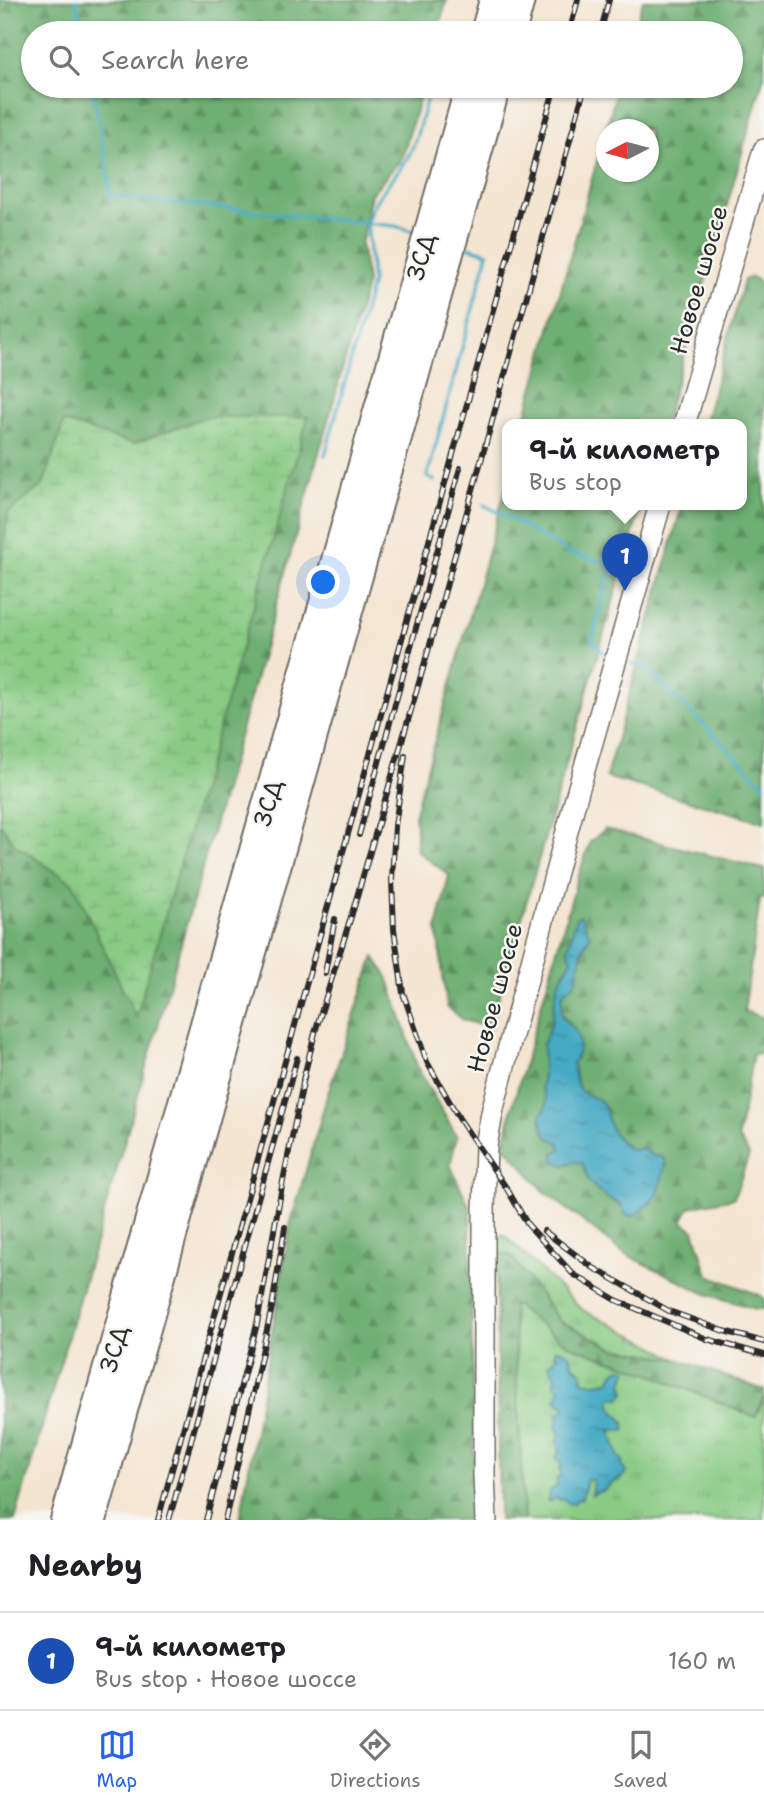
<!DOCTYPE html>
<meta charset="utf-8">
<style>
body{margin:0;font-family:"Shantell Sans",sans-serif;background:#f6f6f6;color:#202124}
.compass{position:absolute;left:596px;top:119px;width:63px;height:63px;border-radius:50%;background:#fff;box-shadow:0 2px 5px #0004;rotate:264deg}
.you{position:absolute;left:324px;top:583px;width:24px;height:24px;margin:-18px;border:5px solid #fff;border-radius:50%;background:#1a73e8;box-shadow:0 0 0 10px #1a73e833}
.badge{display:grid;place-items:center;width:46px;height:46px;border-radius:50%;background:#2563eb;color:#fff;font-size:23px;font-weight:700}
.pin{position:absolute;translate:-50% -58px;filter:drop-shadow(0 2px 4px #0008)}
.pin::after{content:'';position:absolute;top:37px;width:24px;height:21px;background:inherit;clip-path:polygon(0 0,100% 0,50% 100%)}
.popup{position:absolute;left:502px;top:419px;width:245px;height:91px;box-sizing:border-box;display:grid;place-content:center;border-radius:14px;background:#fff;filter:drop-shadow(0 2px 5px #0005);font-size:23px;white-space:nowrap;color:#757577}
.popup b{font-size:26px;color:#202124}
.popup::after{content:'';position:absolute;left:50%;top:100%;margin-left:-14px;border:14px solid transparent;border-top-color:#fff}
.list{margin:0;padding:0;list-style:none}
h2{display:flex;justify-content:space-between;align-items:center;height:91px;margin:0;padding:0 28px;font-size:30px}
h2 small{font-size:23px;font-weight:400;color:#757577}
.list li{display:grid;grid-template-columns:46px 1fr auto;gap:21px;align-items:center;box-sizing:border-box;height:98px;padding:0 28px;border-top:2px solid #e0e0e0}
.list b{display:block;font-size:26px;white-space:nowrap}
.list p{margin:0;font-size:23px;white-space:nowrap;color:#757577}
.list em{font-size:23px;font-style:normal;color:#757577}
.icon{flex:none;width:38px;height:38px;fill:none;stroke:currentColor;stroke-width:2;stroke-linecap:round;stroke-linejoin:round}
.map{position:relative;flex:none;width:764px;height:1520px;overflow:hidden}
.search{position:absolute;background:#fff;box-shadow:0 2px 5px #0004;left:21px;right:21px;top:21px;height:77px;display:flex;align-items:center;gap:18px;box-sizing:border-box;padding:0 24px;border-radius:38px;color:#757577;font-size:26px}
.sheet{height:189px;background:#fff}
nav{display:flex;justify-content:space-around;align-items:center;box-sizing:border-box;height:98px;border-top:2px solid #e0e0e0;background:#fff;font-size:19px;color:#757577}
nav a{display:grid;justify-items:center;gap:4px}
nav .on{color:#2563eb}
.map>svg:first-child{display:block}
.grass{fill:url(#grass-tufts);stroke:#5a7b58;stroke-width:2;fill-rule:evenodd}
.forest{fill:url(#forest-firs);stroke:#4c6d4e;stroke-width:2;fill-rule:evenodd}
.wetland{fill:url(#wetland-marsh);stroke:#5a7b58;stroke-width:2}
.water{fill:url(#water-ripples);stroke:#386a78;stroke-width:2}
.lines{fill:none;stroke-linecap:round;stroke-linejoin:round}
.stream{stroke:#45aac4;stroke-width:3.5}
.secondary-casing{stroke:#716c65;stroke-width:24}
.highway-casing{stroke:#716c65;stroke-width:32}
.secondary{stroke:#fff;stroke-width:21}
.highway{stroke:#fff;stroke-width:28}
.rail-casing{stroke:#2b2b2b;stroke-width:6}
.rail{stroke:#f6f6f2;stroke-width:3.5;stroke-dasharray:10;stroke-linecap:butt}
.labels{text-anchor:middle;stroke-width:5;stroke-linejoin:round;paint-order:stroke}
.street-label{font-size:24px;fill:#2b2b2b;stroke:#f6f6f2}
</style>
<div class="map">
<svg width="764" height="1520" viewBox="0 0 764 1520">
<defs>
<pattern id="grass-tufts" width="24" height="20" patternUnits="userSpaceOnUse" patternTransform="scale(1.75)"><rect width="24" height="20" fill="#89cb84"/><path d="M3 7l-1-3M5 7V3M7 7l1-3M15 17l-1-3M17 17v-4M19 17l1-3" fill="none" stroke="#76ae72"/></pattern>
<pattern id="forest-firs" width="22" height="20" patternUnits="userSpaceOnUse" patternTransform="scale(1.75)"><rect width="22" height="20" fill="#6eaf72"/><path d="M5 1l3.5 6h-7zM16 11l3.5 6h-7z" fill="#5b8f5e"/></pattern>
<pattern id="wetland-marsh" width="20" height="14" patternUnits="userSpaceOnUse" patternTransform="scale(1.75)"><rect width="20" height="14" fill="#89cb84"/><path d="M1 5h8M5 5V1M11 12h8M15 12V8" fill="none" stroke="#76ae72"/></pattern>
<pattern id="water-ripples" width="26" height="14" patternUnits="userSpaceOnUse" patternTransform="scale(1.75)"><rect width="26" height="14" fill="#45aac4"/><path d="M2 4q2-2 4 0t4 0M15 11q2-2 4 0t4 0" fill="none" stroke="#3a8b9f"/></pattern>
</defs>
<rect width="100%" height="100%" fill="#f6f6f2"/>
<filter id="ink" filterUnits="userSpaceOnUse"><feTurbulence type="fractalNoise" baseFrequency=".0143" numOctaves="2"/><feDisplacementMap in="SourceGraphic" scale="14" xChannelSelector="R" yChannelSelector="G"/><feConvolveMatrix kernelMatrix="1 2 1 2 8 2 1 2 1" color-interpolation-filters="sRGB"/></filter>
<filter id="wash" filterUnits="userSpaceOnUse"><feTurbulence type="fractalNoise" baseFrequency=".00686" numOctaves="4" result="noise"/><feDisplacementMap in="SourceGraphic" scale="28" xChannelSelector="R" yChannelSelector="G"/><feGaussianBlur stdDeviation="1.57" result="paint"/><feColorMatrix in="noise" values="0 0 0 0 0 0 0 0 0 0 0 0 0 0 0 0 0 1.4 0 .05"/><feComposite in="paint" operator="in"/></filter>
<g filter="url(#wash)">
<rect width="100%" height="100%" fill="#f4e5d1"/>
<!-- grass -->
<g class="grass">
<polygon points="503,1234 584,1311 643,1340 677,1359 613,1348 560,1321 510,1255 496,1254 497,1236"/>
<path d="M513,1303L568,1345L645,1372L755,1417L764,1399V1520H524ZM555,1350L582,1372L583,1381L595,1383L625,1378L622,1384L625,1392L620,1398L609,1397L612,1409L624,1423L610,1430L622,1466V1479L609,1484L605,1490L591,1495L593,1480H587L584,1491L576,1500L563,1499L559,1500L556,1497C557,1486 563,1475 562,1464C562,1444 554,1430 565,1411L556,1376Z"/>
</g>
<!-- forest -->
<g class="forest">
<polygon points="0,0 447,0 437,33 33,33 33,86 423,86 402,158 371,194 361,244 367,282 155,1036 15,1520 0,1520"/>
<path d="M643,0H764V76L664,425H523L618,86H731V33H633ZM606,130H648V172H606Z"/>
<polygon points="752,277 764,285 764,822 606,777 682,505 742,505 742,425 704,425 744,280"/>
<polygon points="508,480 508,505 641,505 490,1028 463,1020 447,1007 437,928 449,875 417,851 415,812"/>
<path d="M605,829L764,869V899H760L744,1011L764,1018V1053L753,1054L738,1137L749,1155L734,1198L690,1207L682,1221L694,1230L708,1275L759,1295L764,1298V1309H756L704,1293L625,1254L544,1191L504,1145L511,1111L576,883L590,842ZM590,936C583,947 584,950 580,962C576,976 563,986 561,1002C560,1021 569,1018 575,1031C580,1040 578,1056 572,1063C574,1071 575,1084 580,1090C586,1098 598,1096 603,1104C607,1109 606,1115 608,1120C612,1134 620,1142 632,1150L642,1148L665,1165C656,1192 662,1201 632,1216C619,1201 602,1198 591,1183C586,1178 585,1168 582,1162H573L564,1165L561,1149L546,1110V1096L541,1088L543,1074V1044L551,1025L557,986L572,959L570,953Z"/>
<polygon points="374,957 388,977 418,1069 457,1137 450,1165 470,1208 475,1520 240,1520 290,1226 328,1093"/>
<polygon points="496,1254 510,1255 560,1321 613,1348 677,1359 764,1390 764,1399 755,1417 645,1372 568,1345 513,1304 524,1520 499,1520"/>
</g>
<!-- wetland -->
<polygon class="wetland" points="205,417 308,417 136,1017 73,883 15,845 0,823 0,577 8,513 43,485 64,422 133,444"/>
<!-- water -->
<g class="water">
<path d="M580,915L590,936L582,949L576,982L563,993C562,1000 560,1009 563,1017C565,1022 571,1025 574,1030C582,1041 580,1053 572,1063C575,1071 575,1084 580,1090C586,1098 598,1096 603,1104C607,1109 606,1115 608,1120C612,1134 620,1142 632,1150L642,1148L651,1155L664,1158L665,1165L658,1194L642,1211L632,1216L625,1214L622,1205L606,1197L589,1182L582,1162H573L564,1165L553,1161L554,1153L561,1149L559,1142C544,1139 543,1130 541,1116C549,1106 547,1098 541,1088L543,1074V1044L551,1025L557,986L572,959L568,949L576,918Z"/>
<path d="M555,1349L562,1350L571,1355L572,1364L582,1372L583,1381L595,1383L610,1381L615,1371L621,1368L628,1370L622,1384L625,1392L620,1398H610L612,1409L624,1422L625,1431L610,1430L619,1458L623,1460L622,1466L627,1473C620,1480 611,1481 605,1490L595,1492L594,1495H591L593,1480H587L582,1498L576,1500L574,1504H570L563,1499L559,1500L556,1497L552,1501H547L551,1490L557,1486V1479L561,1474L559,1470L562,1465L556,1458L560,1449L557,1442L560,1435L556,1427L559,1421L557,1414L565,1410V1407L556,1400L560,1389L554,1384L556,1376L549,1365L557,1357Z"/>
</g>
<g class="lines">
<!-- stream -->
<g class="stream">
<polyline points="76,0 82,33"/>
<polyline points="92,86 107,166 110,196 395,226 417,232"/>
<path d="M325,455L372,282L367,223C373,194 401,174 412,149C420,129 424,106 430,86"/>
<polyline points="435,481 427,477 488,253 462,245"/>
<polyline points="484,505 512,519 567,552 611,564 592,640 604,653"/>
<polyline points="632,664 645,666 764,785"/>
</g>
</g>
</g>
<g filter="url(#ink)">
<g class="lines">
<!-- secondary casing -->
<g class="secondary-casing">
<g id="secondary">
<polyline points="684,425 764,150"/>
<polyline points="486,1520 484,1475 484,1209 486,1146 493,1108 510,1043 576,798 660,505"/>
</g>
</g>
<!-- highway casing -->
<g class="highway-casing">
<g id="highway">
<polyline points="485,33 494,0"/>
<polyline points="511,33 520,0"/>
<polyline points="65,1520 470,86"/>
<polyline points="92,1520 496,86"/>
</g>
</g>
<!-- secondary -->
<use href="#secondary" class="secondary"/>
<!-- highway -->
<use href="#highway" class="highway"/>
<!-- rail casing -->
<g class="rail-casing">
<g id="rail">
<polyline points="569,33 578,0"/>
<polyline points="600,33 609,0"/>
<polyline points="405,755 395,826 392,879 394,929 403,993 427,1062 460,1120 507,1189 528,1225 573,1274 616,1300 707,1339 764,1355"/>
<polyline points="359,835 460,468"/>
<polyline points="325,973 335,919"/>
<polyline points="303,1080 316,1029 354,907 431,641 585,86"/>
<polyline points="544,1231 592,1267 669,1311 724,1331 764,1342"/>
<polyline points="158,1520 555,86"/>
<polyline points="169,1520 297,1058"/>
<polyline points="206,1520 257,1324 283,1181 305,1073"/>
<polyline points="225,1520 272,1307 285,1227"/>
</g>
</g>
<!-- rail -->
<use href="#rail" class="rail"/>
</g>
</g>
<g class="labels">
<!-- street labels -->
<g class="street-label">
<text transform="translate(421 257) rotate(-74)" y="8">ЗСД</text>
<text transform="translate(699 280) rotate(-74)" y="8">Новое шоссе</text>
<text transform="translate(268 803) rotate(-74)" y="8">ЗСД</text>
<text transform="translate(495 998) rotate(-75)" y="8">Новое шоссе</text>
<text transform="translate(114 1349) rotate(-74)" y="8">ЗСД</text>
</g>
</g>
</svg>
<svg class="compass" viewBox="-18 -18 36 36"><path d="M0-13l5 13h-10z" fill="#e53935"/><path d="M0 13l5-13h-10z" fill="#757577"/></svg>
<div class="you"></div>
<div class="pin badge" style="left:625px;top:591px;background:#1a4fb4">1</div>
<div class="popup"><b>9-й километр</b>Bus stop</div>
<div class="search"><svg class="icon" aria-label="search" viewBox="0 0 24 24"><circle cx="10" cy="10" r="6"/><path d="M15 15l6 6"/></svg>Search here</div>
</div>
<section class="sheet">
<h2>Nearby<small></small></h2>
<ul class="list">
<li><span class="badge" style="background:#1a4fb4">1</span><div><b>9-й километр</b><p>Bus stop · Новое шоссе</p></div><em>160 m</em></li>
</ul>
</section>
<nav>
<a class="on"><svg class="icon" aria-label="map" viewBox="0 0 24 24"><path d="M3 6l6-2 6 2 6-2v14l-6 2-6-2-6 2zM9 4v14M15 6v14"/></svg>Map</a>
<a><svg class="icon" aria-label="directions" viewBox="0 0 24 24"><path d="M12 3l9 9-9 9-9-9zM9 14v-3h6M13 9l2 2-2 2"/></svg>Directions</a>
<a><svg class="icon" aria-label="saved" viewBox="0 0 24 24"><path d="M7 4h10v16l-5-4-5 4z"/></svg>Saved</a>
</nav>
